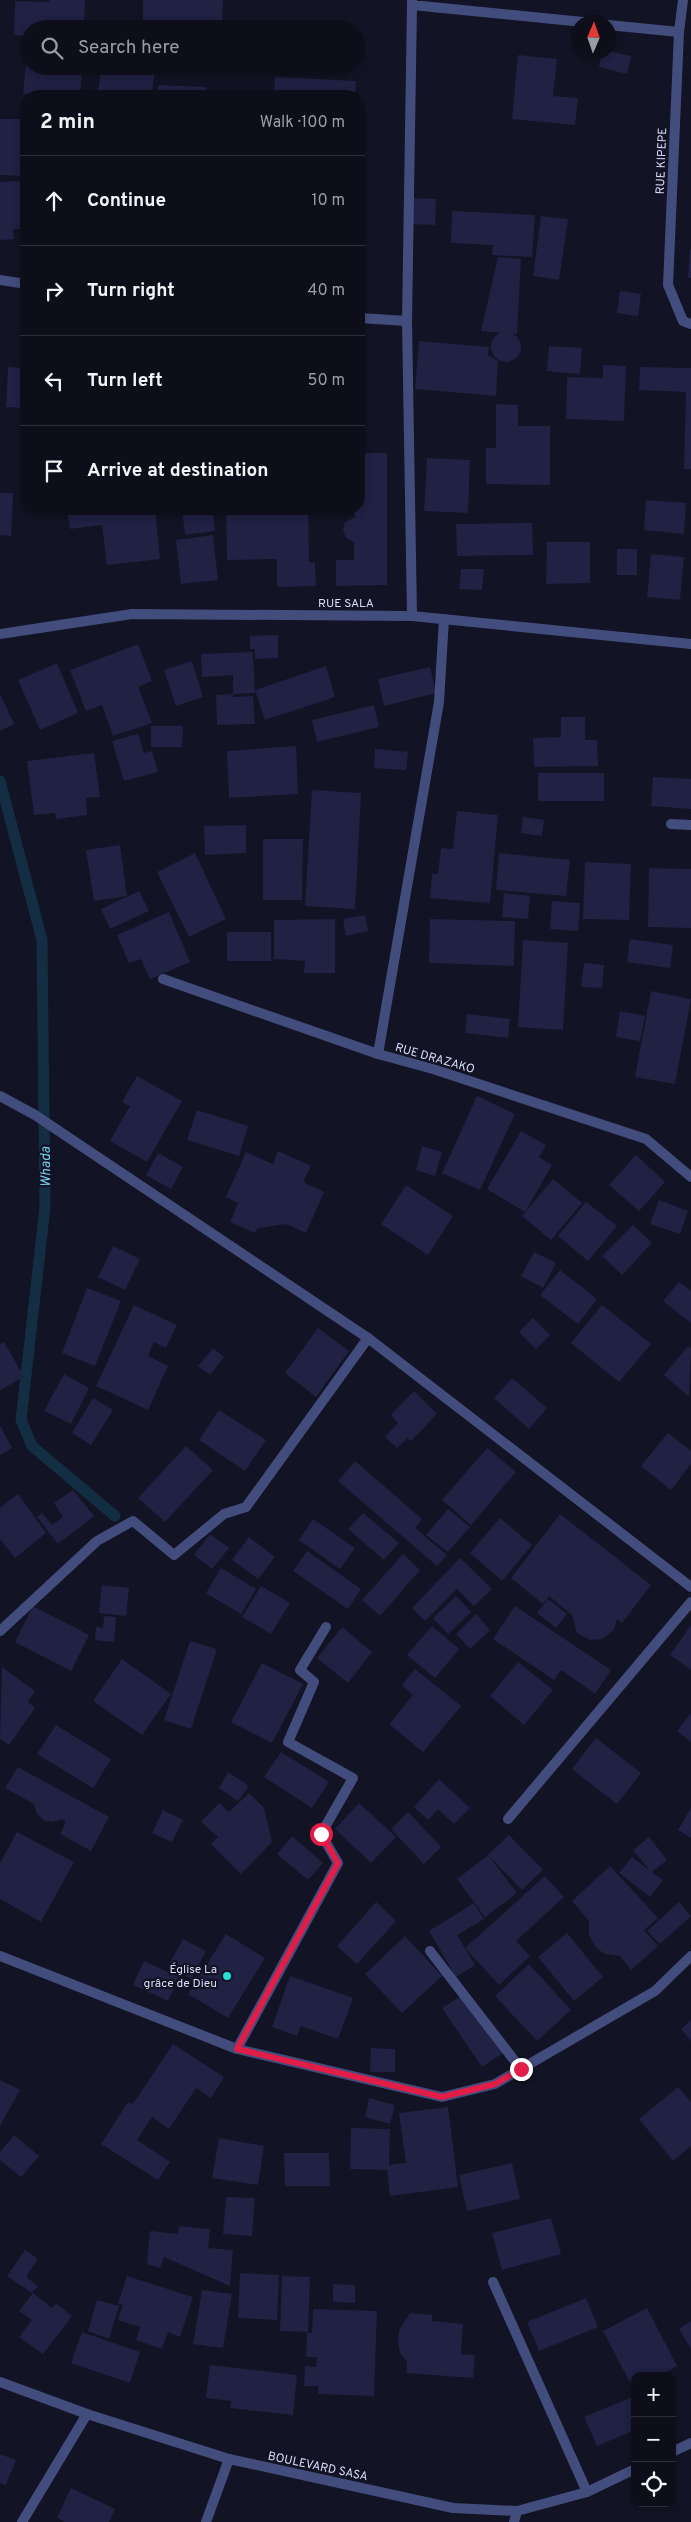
<!DOCTYPE html>
<meta charset="utf-8">
<style>
body{margin:0;font-family:Overpass,sans-serif;background:#171724;color:#f1f3f6}
.controls{position:absolute;right:15px;bottom:15px;display:grid;overflow:hidden;border-radius:10px;box-shadow:0 2px 8px #0003}
.controls button{width:45px;height:45px;display:grid;place-items:center;padding:0;border:0;border-bottom:1px solid #2e2e3a;background:#0e0e1b;color:#f1f3f6;font:25px sans-serif}
.compass{position:absolute;left:571px;top:15px;width:45px;height:45px;border-radius:50%;background:#0e0e1b;box-shadow:0 2px 8px #0003;rotate:2deg}
.stop{position:absolute;width:15px;height:15px;margin:-11px;border:4px solid #e11d48;border-radius:50%;background:#fff}
.stop.end{background:#e11d48;border-color:#fff;box-shadow:0 1px 5px #0008}
.list{margin:0;padding:0;list-style:none}
h2{display:flex;justify-content:space-between;align-items:center;height:65px;margin:0;padding:0 20px;font-size:21px}
h2 small{font-size:16px;font-weight:400;color:#9b9ca3}
.list li{display:grid;grid-template-columns:32px 1fr auto;gap:15px;align-items:center;box-sizing:border-box;height:90px;padding:0 20px;border-top:1px solid #2e2e3a}
.list b{display:block;font-size:19px;white-space:nowrap}
.list em{font-size:16px;font-style:normal;color:#9b9ca3}
.icon{flex:none;width:28px;height:28px;fill:none;stroke:currentColor;stroke-width:2;stroke-linecap:round;stroke-linejoin:round}
.map{position:relative;flex:none;width:691px;height:2522px;overflow:hidden}
.search{position:absolute;background:#0e0e1b;box-shadow:0 2px 8px #0003;left:20px;top:20px;width:345px;height:55px;display:flex;align-items:center;gap:12px;box-sizing:border-box;padding:0 18px;border-radius:28px;color:#9b9ca3;font-size:19px}
.panel{position:absolute;background:#0e0e1b;box-shadow:0 2px 8px #0003;left:20px;top:90px;width:345px;height:425px;border-radius:20px}
.map>svg:first-child{display:block}
.lines{fill:none;stroke-linecap:round;stroke-linejoin:round}
.stream{stroke:#132e42;stroke-width:11}
.building{fill:#202143}
.service{stroke:#434d7d;stroke-width:10}
.minor{stroke:#434d7d;stroke-width:10}
.tertiary{stroke:#434d7d;stroke-width:10}
.route{stroke:#e11d48;stroke-width:6}
.poi-dot{fill:#1ee2cd;stroke:#121324;stroke-width:2}
.labels{text-anchor:middle;stroke-width:4.5;stroke-linejoin:round;paint-order:stroke}
.street-label{font-size:12px;fill:#daddfa;stroke:#121324}
.poi-label{font-size:12px;fill:#daddfa;stroke:#121324;text-anchor:end}
.water-label{font-size:14px;font-style:italic;fill:#75ceed;stroke:#121324}
</style>
<div class="map">
<svg width="691" height="2522" viewBox="0 0 691 2522">
<rect width="100%" height="100%" fill="#121324"/>
<g class="lines">
<!-- stream -->
<polyline class="stream" points="0,781 42,940 45,1207 21,1420 32,1446 115,1516"/>
</g>
<!-- building -->
<g class="building">
<polygon points="49,0 85,0 84,29 29,29 29,36 14,35 15,1 49,2"/>
<polygon points="143,0 223,0 222,29 143,29"/>
<polygon points="608,51 631,56 627,74 599,67 602,52"/>
<polygon points="27,53 29,66 82,66 80,96 23,94"/>
<polygon points="518,55 557,59 553,96 578,98 575,125 512,119"/>
<polygon points="102,66 156,66 151,96 97,96"/>
<polygon points="275,77 356,81 355,96 274,96"/>
<polygon points="158,85 206,87 206,96 158,96"/>
<polygon points="0,119 26,119 26,176 0,175"/>
<polygon points="20,181 21,197 26,196 26,229 13,229 14,239 0,240 0,182"/>
<polygon points="411,198 436,199 435,225 410,224"/>
<polygon points="452,211 535,215 532,257 492,255 493,245 451,243"/>
<polygon points="541,216 568,219 559,280 533,276"/>
<polygon points="690,250 691,250 691,278 688,278"/>
<polygon points="498,257 521,259 517,334 481,331"/>
<polygon points="620,291 641,294 638,316 617,313"/>
<circle cx="506" cy="347" r="15"/>
<polygon points="419,341 489,347 488,355 498,361 496,396 415,389"/>
<polygon points="549,346 582,348 580,374 547,371"/>
<polygon points="603,365 626,366 624,421 566,419 567,377 603,378"/>
<polygon points="8,367 26,368 26,408 6,407"/>
<polygon points="640,367 691,368 691,469 684,469 686,392 639,390"/>
<polygon points="496,404 518,405 518,426 550,426 550,485 486,484 486,448 496,448"/>
<polygon points="359,453 387,453 387,585 336,586 336,560 354,560 354,542 346,538 343,530 345,522 355,517 354,509 359,509"/>
<polygon points="427,458 470,460 468,513 424,511"/>
<polygon points="0,493 13,493 11,536 0,535"/>
<polygon points="646,500 686,503 684,534 644,530"/>
<polygon points="67,509 155,509 160,559 107,565 102,525 70,529"/>
<polygon points="182,509 212,509 215,531 185,535"/>
<polygon points="226,509 308,509 309,562 315,562 316,586 277,587 277,559 227,560"/>
<polygon points="532,523 533,555 457,556 456,524"/>
<polygon points="213,535 218,580 181,584 176,540"/>
<polygon points="547,542 590,542 590,583 546,584"/>
<rect x="617" y="549" width="20" height="26"/>
<polygon points="651,554 684,557 680,600 647,597"/>
<polygon points="461,569 484,569 482,590 459,589"/>
<polygon points="278,635 278,658 255,659 255,649 250,649 250,636"/>
<polygon points="138,644 152,681 138,687 152,723 113,736 102,705 86,711 70,670"/>
<polygon points="253,652 255,693 233,694 233,675 202,677 201,654"/>
<polygon points="192,661 203,697 176,706 164,670"/>
<polygon points="57,663 78,713 40,730 18,680"/>
<polygon points="326,666 335,697 265,720 255,690"/>
<polygon points="430,667 436,693 384,706 378,679"/>
<polygon points="0,694 14,724 0,731"/>
<polygon points="233,694 233,697 253,696 255,724 217,725 216,695"/>
<polygon points="374,705 379,727 317,742 312,720"/>
<polygon points="561,717 585,717 585,740 597,740 598,766 534,767 533,738 561,737"/>
<polygon points="151,726 183,726 182,747 151,747"/>
<polygon points="138,734 144,753 152,751 158,772 124,781 112,741"/>
<polygon points="296,746 298,794 229,798 227,751"/>
<polygon points="375,749 408,752 406,770 374,768"/>
<polygon points="94,753 100,797 86,798 87,815 56,819 55,813 34,815 27,761"/>
<rect x="538" y="773" width="66" height="28"/>
<polygon points="653,777 691,779 691,809 651,806"/>
<polygon points="312,790 361,793 355,909 305,906"/>
<polygon points="457,811 498,815 490,903 430,898 432,873 438,874 441,848 453,849"/>
<polygon points="523,817 544,820 542,836 521,833"/>
<polygon points="246,825 246,853 205,855 204,826"/>
<polygon points="263,839 303,839 302,900 263,900"/>
<polygon points="120,845 127,896 94,901 86,850"/>
<polygon points="195,853 226,919 189,937 157,872"/>
<polygon points="499,853 570,860 566,896 496,890"/>
<polygon points="585,862 631,864 629,920 583,919"/>
<polygon points="649,868 691,869 691,928 648,927"/>
<polygon points="139,891 149,911 110,929 101,909"/>
<polygon points="504,893 530,896 528,919 502,917"/>
<polygon points="552,901 580,903 578,931 550,929"/>
<polygon points="169,912 190,962 150,979 141,959 129,963 117,935"/>
<polygon points="365,915 368,931 346,936 343,919"/>
<polygon points="335,919 335,973 304,973 305,961 274,959 274,920"/>
<polygon points="430,919 515,921 514,966 429,963"/>
<rect x="227" y="932" width="44" height="29"/>
<polygon points="630,939 673,945 670,968 627,962"/>
<polygon points="523,940 568,943 563,1030 518,1027"/>
<polygon points="584,963 604,965 602,988 581,987"/>
<polygon points="651,991 691,999 675,1084 635,1077"/>
<polygon points="620,1011 645,1016 640,1041 616,1037"/>
<polygon points="467,1014 510,1019 508,1038 465,1033"/>
<polygon points="137,1076 182,1101 147,1162 110,1141 130,1106 122,1102"/>
<polygon points="477,1096 515,1114 480,1190 442,1173"/>
<polygon points="197,1110 248,1126 239,1156 187,1140"/>
<polygon points="521,1131 546,1145 539,1157 552,1165 525,1212 487,1189"/>
<polygon points="422,1146 442,1152 435,1176 416,1170"/>
<polygon points="278,1151 311,1166 303,1182 324,1192 306,1233 286,1224 258,1228 255,1233 230,1222 238,1203 226,1197 246,1152 273,1164"/>
<polygon points="158,1153 183,1167 171,1189 146,1175"/>
<polygon points="636,1155 665,1182 639,1211 609,1185"/>
<polygon points="553,1179 582,1203 551,1240 522,1216"/>
<polygon points="406,1185 453,1216 428,1255 381,1224"/>
<polygon points="659,1200 688,1211 680,1234 650,1224"/>
<polygon points="586,1202 617,1226 588,1261 558,1236"/>
<polygon points="633,1225 652,1243 622,1275 602,1256"/>
<polygon points="113,1246 140,1259 125,1290 98,1277"/>
<polygon points="534,1252 556,1263 543,1288 521,1276"/>
<polygon points="560,1270 597,1299 578,1324 540,1295"/>
<polygon points="679,1282 691,1291 691,1323 663,1301"/>
<polygon points="87,1288 121,1301 95,1366 62,1353"/>
<polygon points="134,1305 177,1325 166,1348 154,1342 148,1356 168,1366 148,1410 96,1386"/>
<polygon points="602,1305 651,1344 619,1382 571,1343"/>
<polygon points="533,1318 550,1335 536,1349 519,1332"/>
<polygon points="318,1328 349,1351 316,1397 285,1373"/>
<polygon points="4,1342 24,1377 0,1390 0,1344"/>
<polygon points="688,1346 691,1349 689,1397 664,1375"/>
<polygon points="213,1348 224,1357 210,1375 198,1366"/>
<polygon points="64,1374 89,1388 71,1424 44,1411"/>
<polygon points="512,1378 547,1408 529,1429 494,1398"/>
<polygon points="414,1391 437,1414 411,1441 407,1438 397,1448 385,1437 398,1423 391,1415"/>
<polygon points="93,1398 113,1410 91,1445 72,1433"/>
<polygon points="219,1410 266,1440 245,1471 199,1440"/>
<polygon points="0,1425 12,1448 0,1455"/>
<polygon points="668,1433 691,1451 691,1464 671,1490 641,1466"/>
<polygon points="186,1446 213,1470 165,1522 138,1498"/>
<polygon points="487,1448 516,1472 471,1525 442,1500"/>
<polygon points="355,1461 422,1519 415,1528 447,1555 437,1566 338,1481"/>
<polygon points="73,1490 94,1516 58,1544 37,1517 42,1513 52,1525 63,1517 54,1503"/>
<polygon points="18,1494 46,1533 15,1558 0,1539 0,1508"/>
<polygon points="448,1509 470,1527 448,1552 426,1535"/>
<polygon points="363,1513 399,1543 384,1560 348,1529"/>
<polygon points="560,1514 651,1585 622,1623 617,1619 614,1630 602,1639 590,1640 577,1633 572,1615 549,1596 543,1604 511,1578"/>
<polygon points="500,1518 532,1545 502,1581 470,1553"/>
<polygon points="313,1519 355,1548 340,1569 299,1540"/>
<polygon points="210,1534 229,1548 212,1569 194,1555"/>
<polygon points="249,1537 275,1557 258,1579 232,1560"/>
<polygon points="307,1551 361,1589 348,1609 293,1571"/>
<polygon points="403,1554 420,1570 380,1616 362,1600"/>
<polygon points="460,1558 492,1589 474,1606 457,1589 425,1621 412,1608"/>
<polygon points="221,1568 256,1589 241,1614 206,1593"/>
<polygon points="102,1585 129,1588 126,1616 99,1613"/>
<polygon points="261,1586 290,1603 271,1634 242,1617"/>
<polygon points="456,1596 471,1612 448,1634 433,1618"/>
<polygon points="548,1599 567,1614 556,1628 537,1613"/>
<polygon points="33,1606 89,1635 71,1671 15,1642"/>
<polygon points="515,1606 611,1670 595,1694 561,1670 554,1680 493,1639"/>
<polygon points="476,1614 490,1630 470,1649 456,1634"/>
<polygon points="104,1616 116,1617 114,1642 95,1640 96,1627 103,1628"/>
<polygon points="691,1625 691,1670 670,1655"/>
<polygon points="432,1626 459,1649 435,1678 407,1655"/>
<polygon points="342,1627 372,1652 348,1683 317,1658"/>
<polygon points="190,1641 217,1649 191,1729 164,1720"/>
<polygon points="122,1659 171,1694 142,1735 93,1701"/>
<polygon points="518,1662 553,1690 524,1725 490,1696"/>
<polygon points="262,1663 303,1684 272,1743 231,1722"/>
<polygon points="2,1667 35,1691 28,1702 35,1708 9,1745 0,1739"/>
<polygon points="415,1669 461,1706 423,1752 389,1724 413,1695 402,1685"/>
<polygon points="691,1713 691,1742 677,1731"/>
<polygon points="56,1725 111,1759 93,1788 37,1754"/>
<polygon points="596,1738 641,1773 617,1804 572,1769"/>
<polygon points="281,1752 329,1782 312,1808 264,1777"/>
<polygon points="18,1767 109,1817 91,1851 60,1834 66,1822 62,1819 52,1822 45,1821 37,1814 34,1804 5,1788"/>
<polygon points="228,1772 249,1786 238,1801 219,1788"/>
<polygon points="439,1779 470,1808 454,1824 438,1809 428,1820 414,1807"/>
<polygon points="249,1793 264,1808 272,1842 241,1874 211,1844 218,1837 201,1822 219,1803 229,1812"/>
<polygon points="359,1803 396,1837 371,1863 335,1829"/>
<polygon points="691,1808 691,1838 678,1830"/>
<polygon points="163,1810 183,1820 172,1842 152,1833"/>
<polygon points="408,1812 441,1847 424,1864 391,1829"/>
<polygon points="17,1832 74,1862 41,1922 0,1899 0,1863"/>
<polygon points="509,1835 543,1870 522,1890 488,1855"/>
<polygon points="292,1836 323,1863 308,1880 277,1854"/>
<polygon points="649,1837 667,1860 652,1872 663,1880 650,1897 619,1873 632,1857 649,1870 633,1850"/>
<polygon points="488,1855 517,1893 485,1917 457,1879"/>
<polygon points="610,1866 658,1918 644,1930 658,1946 631,1970 620,1956 605,1954 596,1948 589,1935 589,1921 572,1901"/>
<polygon points="545,1876 564,1897 516,1941 530,1956 499,1985 465,1948"/>
<polygon points="376,1902 396,1921 357,1964 337,1946"/>
<polygon points="679,1902 691,1916 660,1944 647,1931"/>
<polygon points="474,1903 484,1919 457,1935 475,1965 456,1977 429,1931"/>
<polygon points="567,1933 603,1977 574,2001 538,1957"/>
<polygon points="226,1934 265,1958 228,2018 188,1994"/>
<polygon points="405,1936 442,1976 402,2013 365,1974"/>
<polygon points="183,1939 206,1951 191,1979 168,1966"/>
<polygon points="144,1961 179,1977 168,2001 133,1985"/>
<polygon points="529,1964 571,2010 537,2041 495,1996"/>
<polygon points="290,1976 353,1998 338,2039 301,2026 297,2036 272,2027"/>
<polygon points="464,1994 503,2053 482,2067 442,2008"/>
<polygon points="691,2020 691,2041 681,2029"/>
<polygon points="173,2044 224,2077 211,2098 196,2088 169,2129 152,2117 137,2140 170,2162 158,2180 101,2144 128,2102 133,2104"/>
<polygon points="371,2048 395,2049 395,2072 370,2072"/>
<polygon points="0,2080 20,2090 0,2126"/>
<polygon points="678,2087 691,2102 691,2146 673,2161 639,2119"/>
<polygon points="369,2098 395,2105 390,2124 365,2117"/>
<polygon points="448,2107 458,2187 390,2196 387,2170 350,2169 351,2128 390,2129 389,2165 406,2163 399,2113"/>
<polygon points="14,2135 39,2156 21,2177 0,2160 0,2152"/>
<polygon points="219,2138 264,2146 258,2185 212,2178"/>
<polygon points="284,2153 329,2153 330,2186 285,2186"/>
<polygon points="512,2163 520,2199 467,2211 459,2175"/>
<polygon points="226,2197 255,2198 252,2236 223,2234"/>
<polygon points="551,2218 561,2254 502,2270 492,2233"/>
<polygon points="179,2226 210,2229 208,2248 233,2250 230,2286 164,2257 160,2268 147,2264 150,2231 178,2234"/>
<polygon points="25,2250 38,2259 26,2277 38,2286 32,2293 7,2276"/>
<polygon points="240,2273 279,2275 277,2320 238,2318"/>
<polygon points="127,2276 193,2297 180,2337 168,2332 162,2349 136,2340 140,2327 118,2320 123,2305 118,2304"/>
<polygon points="282,2276 310,2277 308,2332 280,2331"/>
<polygon points="333,2284 355,2285 355,2303 333,2302"/>
<polygon points="202,2290 232,2294 223,2348 193,2344"/>
<polygon points="33,2293 52,2308 56,2303 72,2316 43,2354 19,2337 32,2320 19,2311"/>
<polygon points="586,2298 598,2327 539,2351 527,2322"/>
<polygon points="97,2300 119,2306 109,2339 88,2331"/>
<polygon points="647,2308 677,2366 659,2376 635,2376 635,2392 603,2331"/>
<polygon points="313,2309 377,2311 374,2396 318,2394 318,2386 304,2386 305,2366 316,2367 317,2357 306,2357 307,2333 312,2333"/>
<polygon points="410,2313 432,2315 432,2321 463,2324 461,2354 475,2355 473,2378 406,2373 407,2362 400,2353 398,2343 399,2330"/>
<polygon points="691,2321 691,2349 679,2329"/>
<polygon points="82,2332 140,2352 130,2383 71,2363"/>
<polygon points="210,2365 297,2375 293,2415 230,2408 231,2401 206,2398"/>
<polygon points="635,2396 635,2430 597,2446 584,2417"/>
<polygon points="0,2454 16,2460 6,2485 0,2483"/>
<polygon points="71,2488 115,2509 109,2522 64,2522 57,2518"/>
</g>
<g class="lines">
<!-- service -->
<g class="service">
<polyline points="671,824 691,825"/>
<polyline points="378,1054 439,702 444,619"/>
<polyline points="0,1631 97,1541 133,1521 174,1555 224,1514 246,1507 368,1338"/>
<polyline points="430,1951 521,2069"/>
<polyline points="237,2049 338,1863 321,1834 353,1778 288,1742 314,1682 300,1670 326,1627"/>
<polyline points="493,2282 587,2492"/>
</g>
<!-- minor -->
<g class="minor">
<polyline points="412,0 412,5 583,22"/>
<polyline points="683,0 679,32 668,285 683,321 691,324"/>
<polyline points="412,5 407,321 412,616"/>
<polyline points="608,25 679,32"/>
<polyline points="0,280 26,284"/>
<polyline points="359,318 407,321"/>
<polyline points="0,634 132,614 412,616 691,644"/>
<polyline points="163,979 378,1054 433,1069 646,1139 691,1177"/>
<polyline points="0,1096 35,1115 368,1338 691,1587"/>
<polyline points="508,1819 691,1602"/>
<polyline points="0,1956 237,2049 442,2097 495,2084 655,1991 691,1956"/>
<polyline points="22,2522 87,2414"/>
<polyline points="206,2522 229,2459"/>
</g>
<!-- tertiary -->
<g class="tertiary">
<polyline points="0,2382 87,2414 229,2459 453,2508 517,2511 587,2492 635,2469"/>
<polyline points="672,2452 691,2443"/>
<polyline points="514,2522 517,2511"/>
</g>
</g>
<g class="lines">
<!-- route -->
<polyline class="route" points="321,1834 338,1863 237,2049 442,2097 495,2084 521,2069"/>
</g>
<!-- markers -->
<circle class="poi-dot" cx="227" cy="1976" r="5"/>
<g class="labels">
<!-- street labels -->
<g class="street-label">
<text transform="translate(661 161) rotate(-88)" y="4">RUE KIPEPE</text>
<text x="346" y="607">RUE SALA</text>
<text transform="translate(435 1058) rotate(16)" y="4">RUE DRAZAKO</text>
<text transform="translate(318 2466) rotate(12)" y="4">BOULEVARD SASA</text>
</g>
<!-- poi labels -->
<g class="poi-label">
<text x="217" y="1973">Église La<tspan x="217" dy="14">grâce de Dieu</tspan></text>
</g>
<!-- water labels -->
<g class="water-label">
<text transform="translate(45 1167) rotate(-91)" y="5">Whada</text>
</g>
</g>
</svg>
<div class="controls">
<button>+</button>
<button>−</button>
<button><svg class="icon" aria-label="locate" viewBox="0 0 24 24"><circle cx="12" cy="12" r="6"/><path d="M12 2v4M12 18v4M2 12h4M18 12h4"/></svg></button>
</div>
<svg class="compass" viewBox="-18 -18 36 36"><path d="M0-13l5 13h-10z" fill="#e53935"/><path d="M0 13l5-13h-10z" fill="#9b9ca3"/></svg>
<div class="stop" style="left:321px;top:1834px"></div>
<div class="stop end" style="left:521px;top:2069px"></div>
<div class="search"><svg class="icon" aria-label="search" viewBox="0 0 24 24"><circle cx="10" cy="10" r="6"/><path d="M15 15l6 6"/></svg>Search here</div>
<section class="panel">
<h2>2 min<small>Walk · 100 m</small></h2>
<ul class="list">
<li><svg class="icon" aria-label="ahead" viewBox="0 0 24 24"><path d="M12 20V5M6 11l6-6 6 6"/></svg><div><b>Continue</b></div><em>10 m</em></li>
<li><svg class="icon" aria-label="right" viewBox="0 0 24 24"><path d="M7 20v-9h11M14 6l5 5-5 5"/></svg><div><b>Turn right</b></div><em>40 m</em></li>
<li><svg class="icon" aria-label="left" viewBox="0 0 24 24"><path d="M17 20v-9H6M10 6l-5 5 5 5"/></svg><div><b>Turn left</b></div><em>50 m</em></li>
<li><svg class="icon" aria-label="arrive" viewBox="0 0 24 24"><path d="M6 21V4h12l-3 4 3 4H6"/></svg><div><b>Arrive at destination</b></div></li>
</ul>
</section>
</div>
